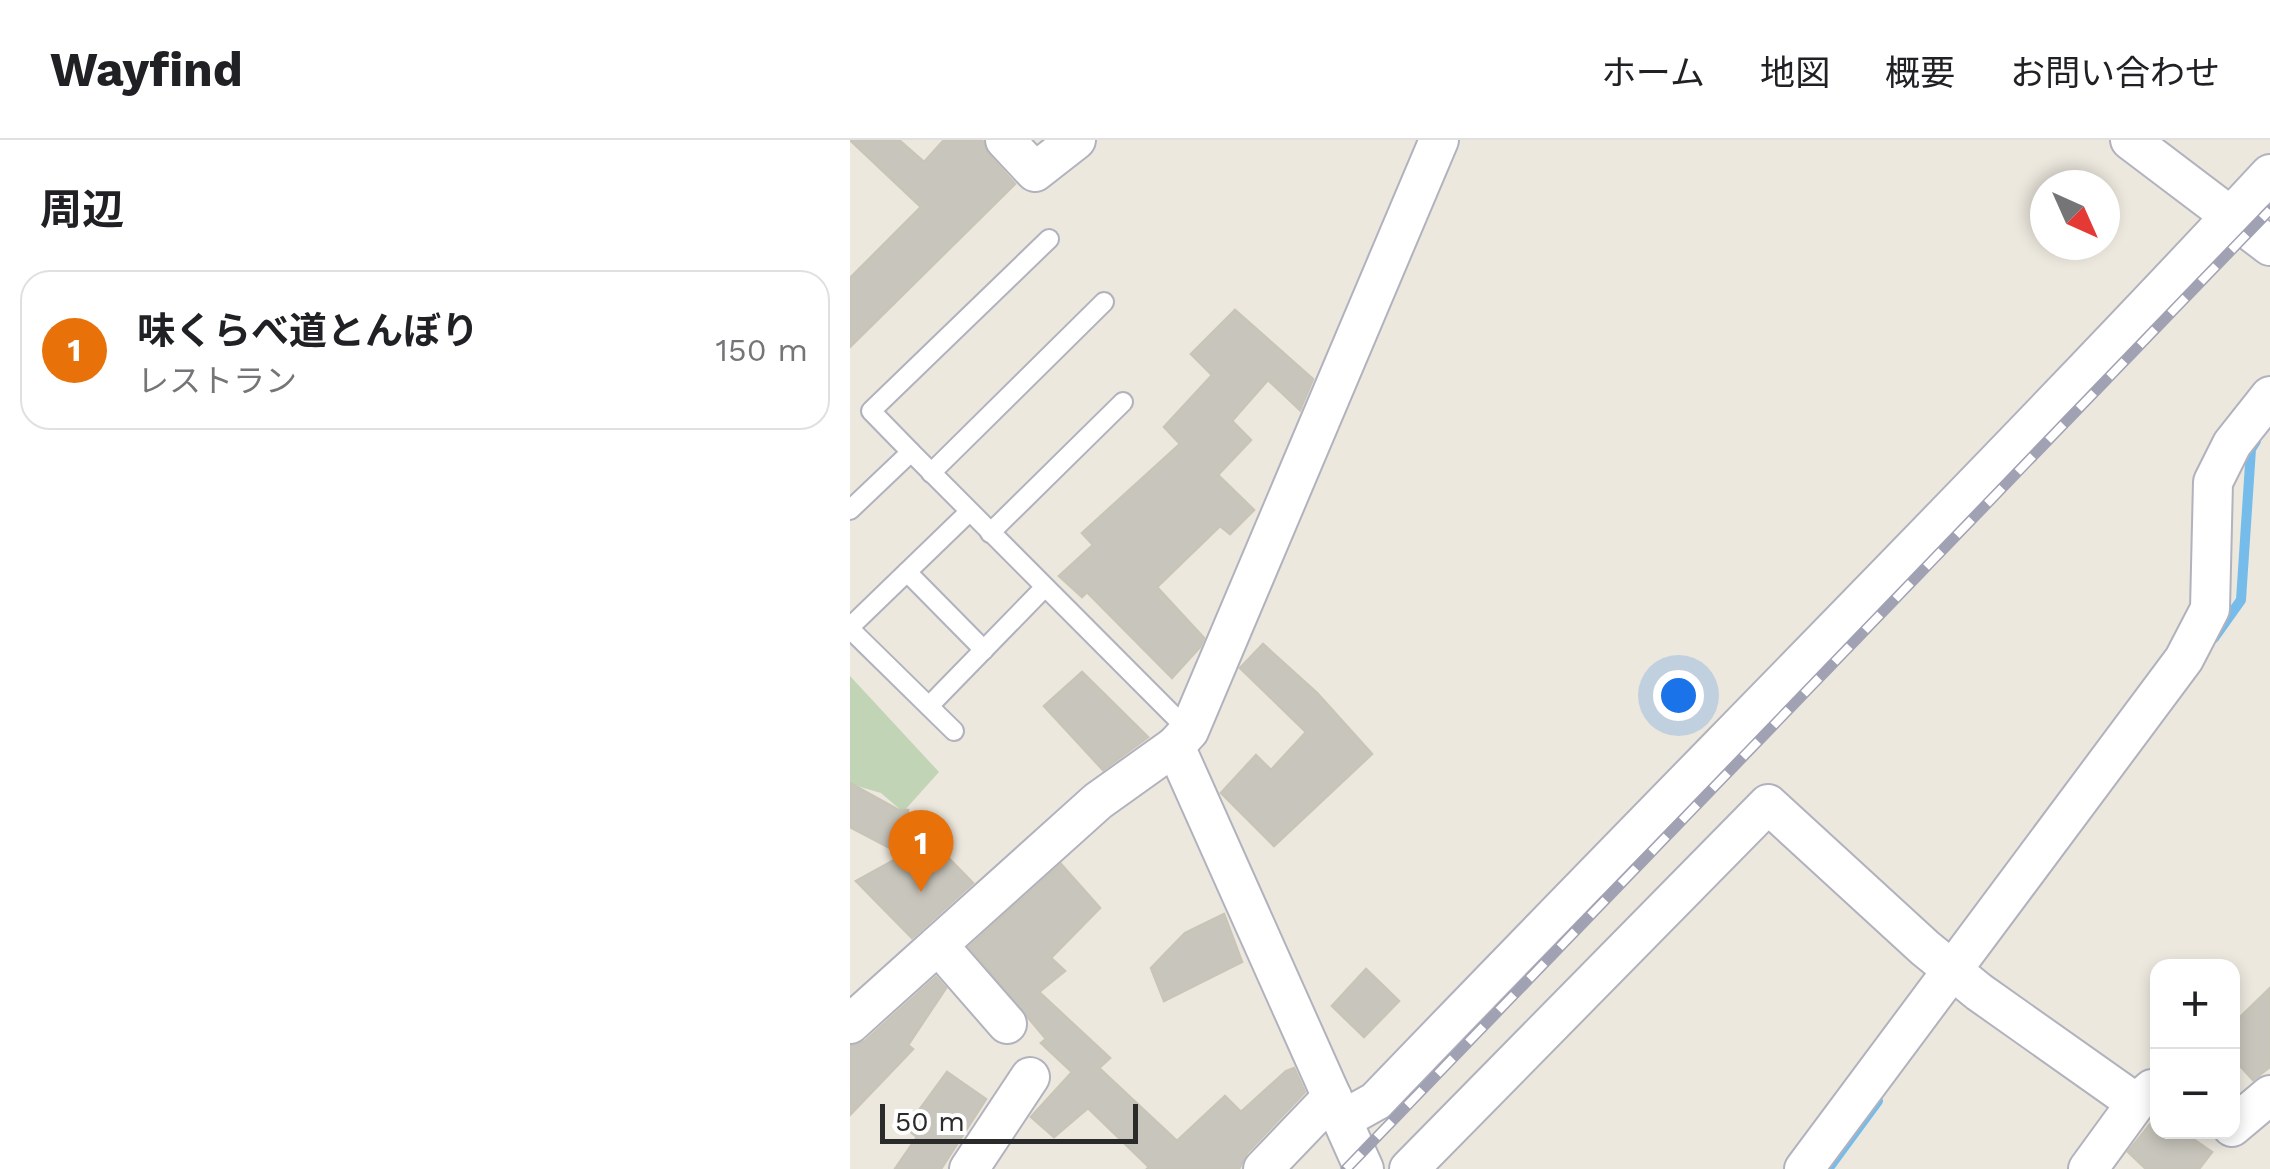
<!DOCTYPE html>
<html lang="ja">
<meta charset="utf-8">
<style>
body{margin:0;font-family:"Work Sans","Noto Sans JP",sans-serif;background:#f6f6f6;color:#202124}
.controls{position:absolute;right:30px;bottom:30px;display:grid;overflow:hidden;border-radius:20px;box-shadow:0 5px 15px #0003}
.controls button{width:90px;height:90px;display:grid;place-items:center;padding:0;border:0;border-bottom:2px solid #e0e0e0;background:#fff;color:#202124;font:50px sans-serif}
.compass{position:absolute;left:1180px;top:30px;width:90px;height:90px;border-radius:50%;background:#fff;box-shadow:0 5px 15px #0003;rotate:135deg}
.scale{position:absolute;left:30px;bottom:25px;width:258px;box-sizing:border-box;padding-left:10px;border:5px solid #2b2b2b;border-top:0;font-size:28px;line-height:35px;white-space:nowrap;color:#2b2b2b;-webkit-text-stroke:8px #fff;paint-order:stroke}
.you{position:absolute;left:828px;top:555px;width:35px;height:35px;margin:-25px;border:8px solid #fff;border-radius:50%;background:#1a73e8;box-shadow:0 0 0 15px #1a73e833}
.badge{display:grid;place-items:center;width:65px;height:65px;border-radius:50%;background:#454ff2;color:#fff;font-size:32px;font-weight:700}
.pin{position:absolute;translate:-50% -82px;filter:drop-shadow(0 2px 5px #0008)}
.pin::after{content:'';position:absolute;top:52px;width:35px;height:30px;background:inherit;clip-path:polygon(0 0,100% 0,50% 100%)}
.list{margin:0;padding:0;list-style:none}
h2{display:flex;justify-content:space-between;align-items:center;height:130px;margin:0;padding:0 40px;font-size:42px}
h2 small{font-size:32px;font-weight:400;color:#757577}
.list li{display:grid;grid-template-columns:65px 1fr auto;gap:30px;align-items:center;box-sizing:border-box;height:160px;margin:0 20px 20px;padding:0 20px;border:2px solid #e0e0e0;border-radius:30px}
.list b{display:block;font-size:38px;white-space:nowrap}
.list p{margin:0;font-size:32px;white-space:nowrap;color:#757577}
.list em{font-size:32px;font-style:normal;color:#757577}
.map{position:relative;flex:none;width:1420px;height:1029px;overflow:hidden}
header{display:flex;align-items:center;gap:60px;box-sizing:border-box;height:140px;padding:0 50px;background:#fff;border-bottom:2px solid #e0e0e0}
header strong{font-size:48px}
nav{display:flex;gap:55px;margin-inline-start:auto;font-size:35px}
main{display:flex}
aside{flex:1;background:#fff}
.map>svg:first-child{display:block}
.cemetery{fill:#c1d5b6}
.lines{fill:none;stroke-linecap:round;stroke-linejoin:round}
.stream{stroke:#76bcea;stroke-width:10}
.building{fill:#c8c6bc;stroke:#c8c4b7;stroke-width:2.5}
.service-casing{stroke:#b1b2be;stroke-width:22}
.minor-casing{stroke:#b1b2be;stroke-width:42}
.service{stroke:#fff;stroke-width:18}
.minor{stroke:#fff;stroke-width:38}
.rail-casing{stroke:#a1a1b4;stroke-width:11}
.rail{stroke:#fff;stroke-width:8;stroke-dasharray:22;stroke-linecap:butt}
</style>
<header>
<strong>Wayfind</strong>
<nav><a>ホーム</a><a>地図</a><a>概要</a><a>お問い合わせ</a></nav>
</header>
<main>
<aside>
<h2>周辺<small></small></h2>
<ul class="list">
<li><span class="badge" style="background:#e8710a">1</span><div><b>味くらべ道とんぼり</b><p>レストラン</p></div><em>150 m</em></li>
</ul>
</aside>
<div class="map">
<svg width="1420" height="1029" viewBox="0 0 1420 1029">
<rect width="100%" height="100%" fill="#ece8de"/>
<!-- cemetery -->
<polygon class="cemetery" points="0,536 89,632 53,672 31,653 0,644"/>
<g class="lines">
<!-- stream -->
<g class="stream">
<polyline points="1364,498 1391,460 1401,309 1406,301"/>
<polyline points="978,1029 1028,961"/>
</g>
</g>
<!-- building -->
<g class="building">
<polygon points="0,0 49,0 74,22 94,0 132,0 139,15 165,44 0,207 0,138 71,67"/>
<polygon points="385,170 463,239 450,270 418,240 382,281 401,300 368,335 404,370 380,394 370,386 307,447 354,498 350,507 322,538 237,452 232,457 209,436 243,405 232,393 330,304 314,287 362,235 341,214"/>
<polygon points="413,504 467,553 522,614 424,706 371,653 406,615 421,630 456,592 390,528"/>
<polygon points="232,532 298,597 253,630 194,566"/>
<polygon points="0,643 49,670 58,670 58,677 123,743 62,798 6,741 53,715 0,687"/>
<polygon points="211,724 250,768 201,818 215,831 189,852 260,918 249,928 327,1001 375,956 391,972 436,931 444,928 455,952 397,1013 389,1029 297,1029 299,1027 238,968 204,997 181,977 222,932 191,903 196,899 119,807"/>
<polygon points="374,774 392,822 314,861 301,828 335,793"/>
<polygon points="516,829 549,861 514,897 482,866"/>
<polygon points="86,837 96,848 58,905 63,909 0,975 0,906 15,901"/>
<polygon points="1420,848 1420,927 1403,940 1382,917 1382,885"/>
<polygon points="97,932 136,959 91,1029 45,1029 67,997 56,988"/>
<polygon points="1308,974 1308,992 1333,992 1362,1012 1349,1029 1296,1029 1278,1012"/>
</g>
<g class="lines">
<!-- service casing -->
<g class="service-casing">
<g id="service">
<polyline points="61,312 21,271 199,99"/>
<polyline points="81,333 254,162"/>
<polyline points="0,370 61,312 339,591"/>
<polyline points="140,393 273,262"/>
<polyline points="57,432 134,510"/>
<polyline points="0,487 119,372"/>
<polyline points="0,489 104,591"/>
<polyline points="79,566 194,448"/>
</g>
</g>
<!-- minor casing -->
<g class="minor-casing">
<g id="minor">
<polyline points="155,0 185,32 226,0"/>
<polyline points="1280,0 1420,106"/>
<polyline points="325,606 514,1029"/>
<polyline points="88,805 157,884"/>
<polyline points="0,884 248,661 325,606 339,591 589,0"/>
<path d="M492,980L526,961C823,651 1128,348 1420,34"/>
<polyline points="1382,987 1420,955"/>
<polyline points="119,1029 180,937"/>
<polyline points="413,1029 482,957"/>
<polyline points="559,1029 918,664 1075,808 1129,852 1286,963"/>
<polyline points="954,1029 1334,519 1360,469 1363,342 1382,304 1420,256"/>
<polyline points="1238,1029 1286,963 1302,949"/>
</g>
</g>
<!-- service -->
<use href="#service" class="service"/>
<!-- minor -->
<use href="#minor" class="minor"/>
<!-- rail casing -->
<g class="rail-casing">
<polyline id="rail" points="496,1029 1420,70"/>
</g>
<!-- rail -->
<use href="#rail" class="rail"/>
</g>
</svg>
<div class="controls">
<button>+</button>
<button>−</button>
</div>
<svg class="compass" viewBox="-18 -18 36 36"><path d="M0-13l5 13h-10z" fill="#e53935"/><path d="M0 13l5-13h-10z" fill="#757577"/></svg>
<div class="scale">50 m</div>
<div class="you"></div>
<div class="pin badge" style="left:71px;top:752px;background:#e8710a">1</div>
</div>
</main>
